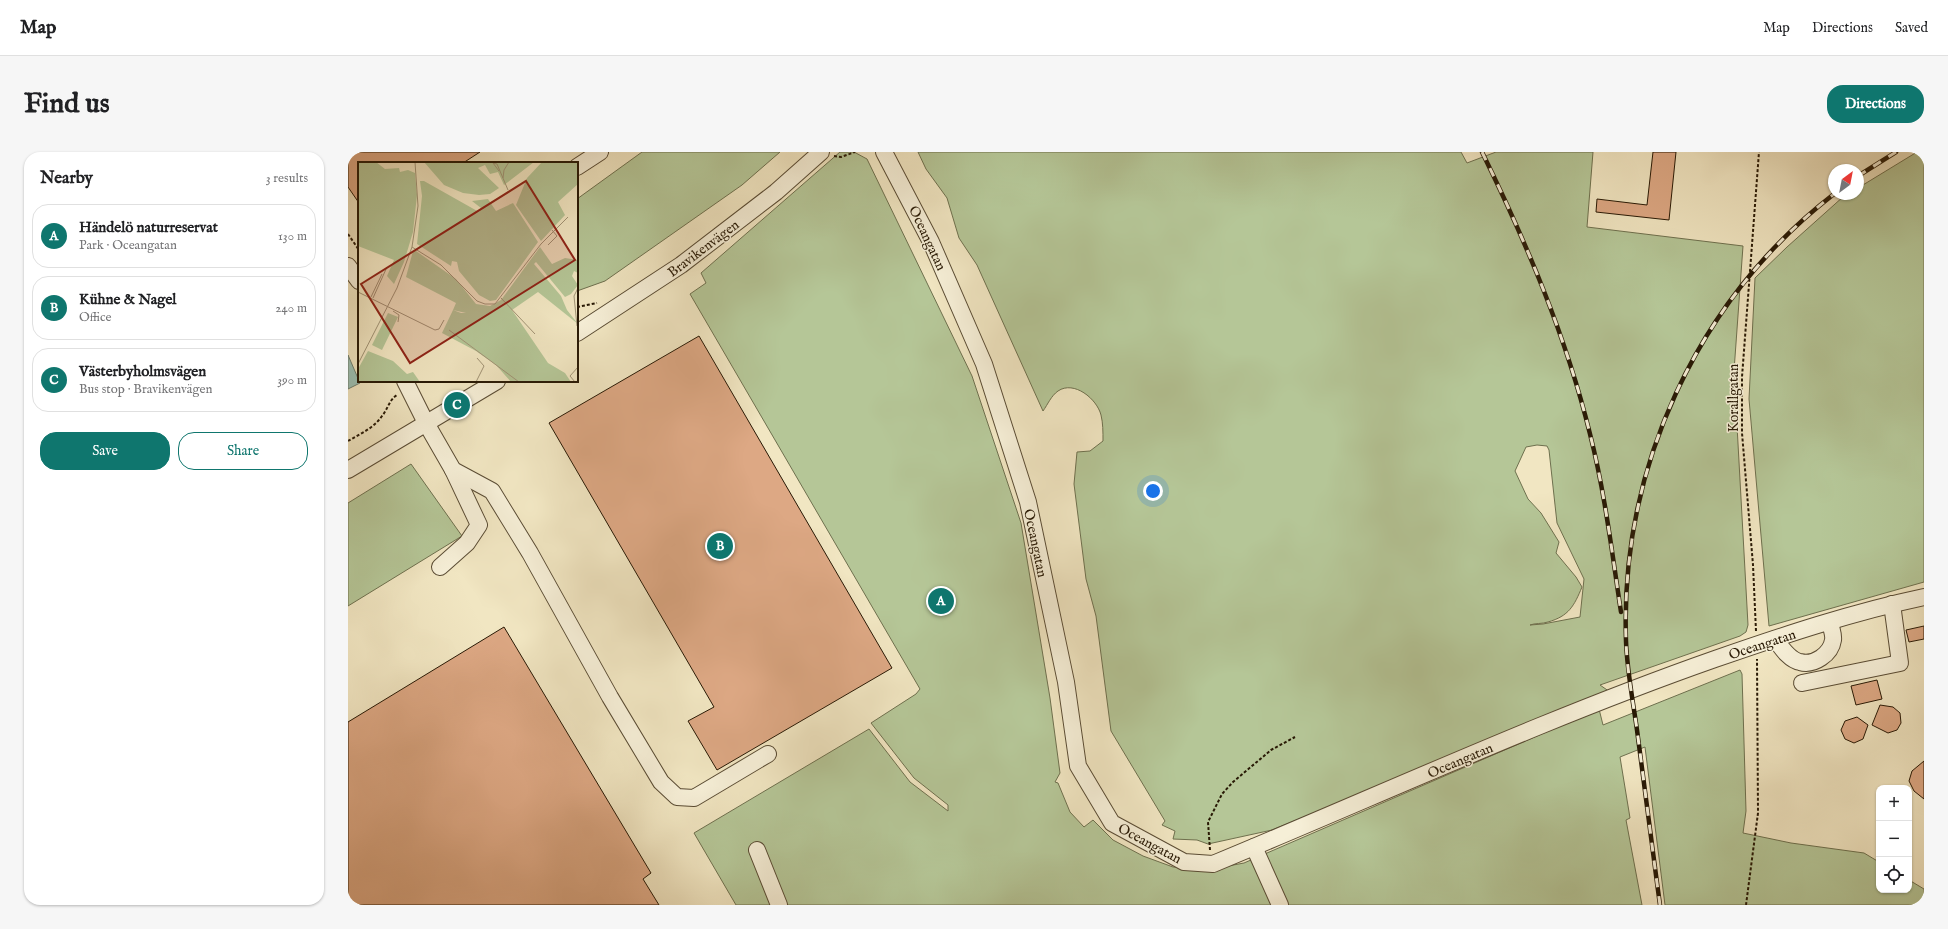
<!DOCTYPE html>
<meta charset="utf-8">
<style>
body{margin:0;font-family:"IM FELL English",serif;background:#f6f6f6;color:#202124}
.controls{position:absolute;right:12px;bottom:12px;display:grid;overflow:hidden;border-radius:8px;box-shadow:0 1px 3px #0004}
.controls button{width:36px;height:36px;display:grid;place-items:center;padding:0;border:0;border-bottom:1px solid #e0e0e0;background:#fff;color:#202124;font:20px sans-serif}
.compass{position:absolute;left:1480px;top:12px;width:36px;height:36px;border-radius:50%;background:#fff;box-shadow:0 1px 3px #0004;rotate:32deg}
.you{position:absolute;left:805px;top:339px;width:14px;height:14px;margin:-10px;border:3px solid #fff;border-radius:50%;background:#1a73e8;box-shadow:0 0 0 6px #1a73e833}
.badge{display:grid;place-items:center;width:26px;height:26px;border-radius:50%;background:#0f766e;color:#fff;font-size:13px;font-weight:700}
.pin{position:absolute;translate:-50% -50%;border:2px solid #fff;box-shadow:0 1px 4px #0006}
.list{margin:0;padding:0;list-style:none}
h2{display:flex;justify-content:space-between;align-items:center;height:52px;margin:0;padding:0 16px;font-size:17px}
h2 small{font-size:13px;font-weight:400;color:#757577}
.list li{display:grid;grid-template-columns:26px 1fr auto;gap:12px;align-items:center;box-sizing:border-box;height:64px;margin:0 8px 8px;padding:0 8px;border:1px solid #e0e0e0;border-radius:16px}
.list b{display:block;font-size:15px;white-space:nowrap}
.list p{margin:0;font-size:13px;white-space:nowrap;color:#757577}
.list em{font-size:13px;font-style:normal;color:#757577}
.actions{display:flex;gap:8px;padding:12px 16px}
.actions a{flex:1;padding:9px 0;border:1px solid #0f766e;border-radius:16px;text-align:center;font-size:14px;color:#0f766e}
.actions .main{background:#0f766e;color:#fff}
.icon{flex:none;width:22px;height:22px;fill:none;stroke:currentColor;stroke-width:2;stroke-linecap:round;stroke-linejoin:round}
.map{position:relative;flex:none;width:1576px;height:753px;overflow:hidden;border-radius:16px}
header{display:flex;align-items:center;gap:24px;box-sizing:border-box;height:56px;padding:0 20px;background:#fff;border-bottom:1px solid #e0e0e0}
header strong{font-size:19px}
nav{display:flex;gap:22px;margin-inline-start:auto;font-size:14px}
.intro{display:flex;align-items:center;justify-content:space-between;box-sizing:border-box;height:96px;padding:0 24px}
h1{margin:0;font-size:28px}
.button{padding:10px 18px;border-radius:16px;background:#0f766e;color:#fff;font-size:14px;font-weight:700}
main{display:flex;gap:24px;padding:0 24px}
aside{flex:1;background:#fff;border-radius:16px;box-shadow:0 1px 3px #0004}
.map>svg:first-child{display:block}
.green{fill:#b5c697;stroke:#6e704e;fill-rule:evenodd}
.water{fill:#9bc0b4;stroke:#6d7d6e}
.building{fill:#dda884;stroke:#281905}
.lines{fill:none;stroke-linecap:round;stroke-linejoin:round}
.minor-casing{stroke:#5a4c34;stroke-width:18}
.path{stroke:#281905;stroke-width:2;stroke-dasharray:3 2;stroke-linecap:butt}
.minor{stroke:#f6efd7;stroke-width:16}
.rail-casing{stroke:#281905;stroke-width:4.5}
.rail{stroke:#f6efd7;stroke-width:3;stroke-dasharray:9;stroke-linecap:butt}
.labels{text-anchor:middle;stroke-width:3;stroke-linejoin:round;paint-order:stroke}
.street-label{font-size:14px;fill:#281905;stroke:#f6efd7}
.inset-road{fill:none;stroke:#a19476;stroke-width:1}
.view{fill:#8f2418;fill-opacity:0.15;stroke:#8f2418;stroke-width:2}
.inset-edge{fill:none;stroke:#281905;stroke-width:2}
</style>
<header>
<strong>Map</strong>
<nav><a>Map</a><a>Directions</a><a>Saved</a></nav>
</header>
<div class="intro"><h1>Find us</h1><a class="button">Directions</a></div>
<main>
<aside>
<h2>Nearby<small>3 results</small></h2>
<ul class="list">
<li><span class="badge">A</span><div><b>Händelö naturreservat</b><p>Park · Oceangatan</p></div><em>130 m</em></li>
<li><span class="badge">B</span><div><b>Kühne &amp; Nagel</b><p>Office</p></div><em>240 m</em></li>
<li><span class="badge">C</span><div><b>Västerbyholmsvägen</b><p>Bus stop · Bravikenvägen</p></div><em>390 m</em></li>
</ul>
<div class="actions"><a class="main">Save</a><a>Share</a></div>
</aside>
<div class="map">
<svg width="1576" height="753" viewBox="0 0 1576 753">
<rect width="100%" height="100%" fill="#f1e6c2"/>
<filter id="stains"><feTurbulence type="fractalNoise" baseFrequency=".005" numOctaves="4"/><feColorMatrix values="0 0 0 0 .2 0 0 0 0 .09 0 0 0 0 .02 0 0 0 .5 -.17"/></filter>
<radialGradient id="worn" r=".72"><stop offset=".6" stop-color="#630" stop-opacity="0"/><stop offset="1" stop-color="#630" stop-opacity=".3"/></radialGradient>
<!-- green -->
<g class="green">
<polygon points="294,0 432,0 394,33 257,129 229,139 229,47"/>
<polygon points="492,0 506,0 519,7 624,224 673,371 702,546 712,621 707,630 710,631 722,660 736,675 745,668 765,688 795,704 825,715 864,717 896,711 1251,557 1255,573 1392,518 1394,522 1398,659 1395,681 1443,691 1516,701 1531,710 1531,738 1561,738 1561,728 1576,737 1576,753 1317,753 1297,595 1272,605 1282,666 1278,668 1294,753 388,753 346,681 521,577 562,630 600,659 600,653 566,626 523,571 568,542 572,537 342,142 358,131 353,121"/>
<path d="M570,0H1113L1119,11L1148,0H1245L1239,75L1395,94L1386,219L1400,473L1398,480L1392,484L1252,533L1262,540L924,678L860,692L849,688L825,687L827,679L814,673L817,669L763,579L748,464L738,427L726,332L729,300L742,299L755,289C755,280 755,271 753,263C749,247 726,228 710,239C703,244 700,252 695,259L629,113L611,86L599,46L578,17ZM1189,293L1199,294L1201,298L1209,371L1236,427L1232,465L1195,472L1182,473C1187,471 1194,472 1200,470C1221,464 1226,454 1234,435L1228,425L1208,401L1211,390L1193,361L1180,347L1167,319L1178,295Z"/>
<polygon points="1569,0 1576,0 1576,430 1421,474 1401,247 1407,126 1439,95 1496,44 1500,42 1510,42 1510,36"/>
<polygon points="63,312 114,384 0,454 0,351"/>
</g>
<!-- water -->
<polygon class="water" points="0,203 12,231 0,237"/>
<!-- building -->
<g class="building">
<polygon points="0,0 132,0 115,11 11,11 11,51 0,35"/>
<polygon points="1305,0 1328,0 1321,68 1248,60 1249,47 1299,53"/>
<polygon points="351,184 544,516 369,618 340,569 366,555 201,271"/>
<polygon points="1576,474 1576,487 1561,490 1558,478"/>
<polygon points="156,475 303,721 295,727 311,753 3,753 0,747 0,570"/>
<polygon points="1529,528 1534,547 1508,553 1503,534"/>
<polygon points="1532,553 1545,555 1552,561 1553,571 1549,578 1540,581 1524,573"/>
<polygon points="1509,565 1520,573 1515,587 1506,591 1497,587 1493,578 1497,569"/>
<polygon points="1576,609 1576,647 1566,639 1561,629 1564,619"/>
</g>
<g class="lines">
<!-- minor casing -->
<g class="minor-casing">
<g id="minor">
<path d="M536,0L583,90L636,212L680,350L718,530L730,614L764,671L836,710L865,712C1032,643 1196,567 1367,507C1436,483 1505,460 1576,445"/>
<polyline points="229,15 252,0"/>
<polyline points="0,114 11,129"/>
<polyline points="229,181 333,113 428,40 473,0"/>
<polyline points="57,229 78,271 105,318 144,339 182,401 262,545 313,630 329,645 346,646 420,602"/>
<polyline points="0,318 149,229"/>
<polyline points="92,415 119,391 131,373 105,318"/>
<path d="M1427,487C1433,495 1441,508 1452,510C1466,514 1483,502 1485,488C1486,483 1483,476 1482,470"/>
<polyline points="1454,531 1552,511 1544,452"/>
<polyline points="906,695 932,753"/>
<polyline points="409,698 431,753"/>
</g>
</g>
<!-- path -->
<g class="path">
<polyline points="486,4 493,5 507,0"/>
<polyline points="0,82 11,98"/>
<polyline points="229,155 249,151"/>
<path d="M0,289C12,282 26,276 34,264C40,257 41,248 49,243"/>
<polyline points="1408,479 1405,413 1394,281 1394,225 1411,0"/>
<polyline points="862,698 860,670 874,642 885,630 923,598 947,585"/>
<polyline points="1398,753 1410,661 1409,507"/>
</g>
<!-- minor -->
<use href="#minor" class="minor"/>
<!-- rail casing -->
<g class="rail-casing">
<g id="rail">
<path d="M1134,0C1178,90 1218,184 1242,282C1257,341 1264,401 1273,460"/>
<polyline points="1510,24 1548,0"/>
<polyline points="0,747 3,753"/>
<path d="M1312,753C1304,695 1297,637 1289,578C1285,549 1279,519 1278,489C1272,316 1349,148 1486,42"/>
</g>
</g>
<!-- rail -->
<use href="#rail" class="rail"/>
</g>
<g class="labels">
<!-- street labels -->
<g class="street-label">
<text transform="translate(580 86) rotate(65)" y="5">Oceangatan</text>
<text transform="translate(355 96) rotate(-37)" y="5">Bravikenvägen</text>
<text transform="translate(1385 246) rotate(-90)" y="5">Korallgatan</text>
<text transform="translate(688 391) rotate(78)" y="5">Oceangatan</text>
<text transform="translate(1414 492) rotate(-18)" y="5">Oceangatan</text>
<text transform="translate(1112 608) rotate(-23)" y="5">Oceangatan</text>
<text transform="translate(802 691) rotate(28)" y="5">Oceangatan</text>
</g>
</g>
<!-- overview -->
<g transform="translate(10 10)">
<rect width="220" height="220" fill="#f1e6c2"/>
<path d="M0,0H18L27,7L41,6L42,10L50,8L57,11L59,33L55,70L46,100L36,122L29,114L36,98L0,84ZM66,0H176L146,23L140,10L132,12L127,3L120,6L141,26L132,32L121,33L105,31L86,23ZM184,0H220V22L200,40L207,53L183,79L158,43L169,16ZM62,19H66L121,50L123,46L114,39L130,37L138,49L155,41L180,80L138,138L132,139L121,133L101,109L99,100L94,99L93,104L59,82L64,34ZM182,85L194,102L207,96L220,98V111L216,109L214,114L220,123L213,132L207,135L178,100L176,102L203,134L209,148L220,162L180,130L154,148L190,201L207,211L213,220H153L138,203L118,189L84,171L95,148L103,151H108L95,148L98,141L48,115L55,89H58L98,117L118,142L132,144L143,138ZM30,151L40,155L24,188L14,183ZM10,189L35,199L49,212L55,210L62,220H0V207Z" fill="#b5c697"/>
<path class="inset-road" d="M141,9L135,1L139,2L150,28M145,16L146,8L151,0M190,83L199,74L194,68M54,85L83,103L119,139L127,142H137L183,82L210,55M0,130L77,168L81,167L86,158M13,135L24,112M15,136L29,105M143,136L177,172M35,149L41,153L40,160M219,164L216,134L220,126M91,168L161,220M0,202L39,126L54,85L60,44L57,0M118,220L126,204L119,196M217,220L212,214L220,205"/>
<path class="view" d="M168,19L217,98L52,201L3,122Z"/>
<rect width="220" height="220" class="inset-edge"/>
</g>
<rect width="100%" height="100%" filter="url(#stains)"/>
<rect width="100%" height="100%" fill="url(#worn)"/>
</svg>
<div class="controls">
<button>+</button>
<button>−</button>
<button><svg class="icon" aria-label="locate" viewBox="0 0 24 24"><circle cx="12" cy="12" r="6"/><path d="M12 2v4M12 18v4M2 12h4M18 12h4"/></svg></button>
</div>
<svg class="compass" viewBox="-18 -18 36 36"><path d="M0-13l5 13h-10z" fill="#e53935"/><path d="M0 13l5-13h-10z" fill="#757577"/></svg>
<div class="you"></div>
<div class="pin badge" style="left:593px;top:449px">A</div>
<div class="pin badge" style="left:372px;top:394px">B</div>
<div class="pin badge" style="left:109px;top:253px">C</div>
</div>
</main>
